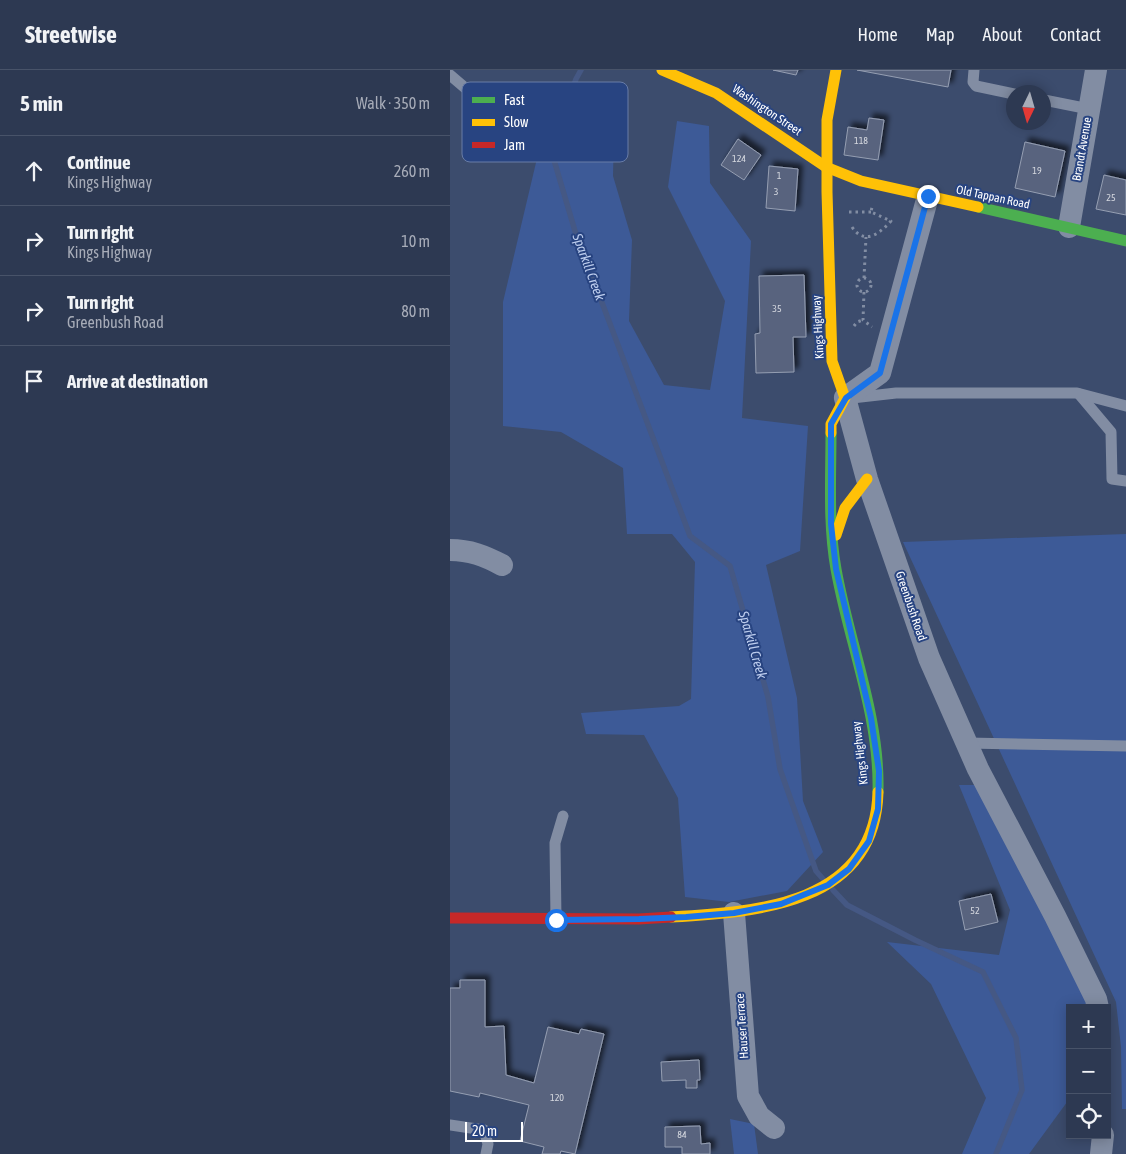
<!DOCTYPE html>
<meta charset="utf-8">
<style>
body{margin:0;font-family:"Asap Condensed",sans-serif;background:#39445c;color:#f1f3f6}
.controls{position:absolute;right:15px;bottom:15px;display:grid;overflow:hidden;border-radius:0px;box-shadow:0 2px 12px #0003}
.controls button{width:45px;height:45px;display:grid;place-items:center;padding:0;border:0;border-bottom:1px solid #485369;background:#2d3952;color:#f1f3f6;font:25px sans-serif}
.compass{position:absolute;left:556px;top:15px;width:45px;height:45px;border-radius:50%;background:#2d3952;box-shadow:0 2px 12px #0003;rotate:185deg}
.scale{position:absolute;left:15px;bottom:12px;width:58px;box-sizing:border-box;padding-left:5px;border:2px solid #fff;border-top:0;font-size:14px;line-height:18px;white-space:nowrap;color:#fff;-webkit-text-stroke:4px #284481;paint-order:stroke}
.stop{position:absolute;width:15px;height:15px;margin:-11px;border:4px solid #1a73e8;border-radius:50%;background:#fff}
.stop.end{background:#1a73e8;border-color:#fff;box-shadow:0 1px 5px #0008}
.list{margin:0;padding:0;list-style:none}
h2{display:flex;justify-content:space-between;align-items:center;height:65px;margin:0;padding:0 20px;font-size:21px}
h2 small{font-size:16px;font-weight:400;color:#a7acb8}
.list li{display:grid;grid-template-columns:32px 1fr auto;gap:15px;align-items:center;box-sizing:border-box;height:70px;padding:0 20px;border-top:1px solid #485369}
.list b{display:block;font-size:19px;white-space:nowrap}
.list p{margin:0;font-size:16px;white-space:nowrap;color:#a7acb8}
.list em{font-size:16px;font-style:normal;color:#a7acb8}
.icon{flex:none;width:28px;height:28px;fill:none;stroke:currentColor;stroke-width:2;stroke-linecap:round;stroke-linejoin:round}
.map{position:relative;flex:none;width:676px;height:1084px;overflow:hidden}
header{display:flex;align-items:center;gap:30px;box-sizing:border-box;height:70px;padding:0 25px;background:#2d3952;border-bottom:1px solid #485369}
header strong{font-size:24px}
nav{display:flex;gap:28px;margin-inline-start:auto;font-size:18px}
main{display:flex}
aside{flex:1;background:#2d3952}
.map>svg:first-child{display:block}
.green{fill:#3d5a97}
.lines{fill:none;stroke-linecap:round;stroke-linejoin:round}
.stream{stroke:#455884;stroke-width:5.5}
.building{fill:#58647e;stroke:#959eb2;filter:url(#shadow)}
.path{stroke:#828da3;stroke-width:3;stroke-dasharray:2.5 4;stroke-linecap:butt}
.lane{stroke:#828da3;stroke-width:11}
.street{stroke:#828da3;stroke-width:22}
.fast{stroke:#4caf50;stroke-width:11}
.slow{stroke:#ffc107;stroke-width:11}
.jam{stroke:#c62828;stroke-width:11}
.route{stroke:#1a73e8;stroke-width:6}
.labels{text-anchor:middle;stroke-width:4;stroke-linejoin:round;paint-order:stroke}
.number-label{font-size:10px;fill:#d5d8df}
.street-label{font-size:12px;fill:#fff;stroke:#284481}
.water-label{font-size:14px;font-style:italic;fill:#bccced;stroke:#284481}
.key{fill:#284481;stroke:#687ca7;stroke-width:1}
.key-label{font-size:14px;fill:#fff}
</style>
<header>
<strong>Streetwise</strong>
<nav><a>Home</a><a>Map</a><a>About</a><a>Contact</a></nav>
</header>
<main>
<aside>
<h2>5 min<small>Walk · 350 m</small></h2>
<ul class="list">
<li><svg class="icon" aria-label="ahead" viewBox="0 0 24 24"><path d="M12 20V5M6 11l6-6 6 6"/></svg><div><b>Continue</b><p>Kings Highway</p></div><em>260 m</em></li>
<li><svg class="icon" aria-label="right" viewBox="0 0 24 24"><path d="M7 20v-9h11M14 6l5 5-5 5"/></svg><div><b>Turn right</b><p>Kings Highway</p></div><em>10 m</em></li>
<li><svg class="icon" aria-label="right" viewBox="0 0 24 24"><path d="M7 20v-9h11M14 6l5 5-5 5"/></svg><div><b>Turn right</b><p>Greenbush Road</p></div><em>80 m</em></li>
<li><svg class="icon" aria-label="arrive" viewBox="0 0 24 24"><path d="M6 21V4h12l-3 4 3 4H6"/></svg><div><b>Arrive at destination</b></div></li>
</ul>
</aside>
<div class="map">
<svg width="676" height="1084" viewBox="0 0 676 1084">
<defs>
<filter id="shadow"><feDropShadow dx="4.5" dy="-4.5" stdDeviation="2.5" flood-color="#0009"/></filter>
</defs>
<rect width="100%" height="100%" fill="#3c4c6d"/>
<!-- green -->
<g class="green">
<polygon points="136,12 165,19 163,106 182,170 179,251 214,315 260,320 275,231 218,117 227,51 259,56 260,113 301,171 292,348 358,356 350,481 316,495 347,628 353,731 373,782 337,821 279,832 235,827 228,728 194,665 136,664 131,643 229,636 241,629 245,492 222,464 177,464 173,398 111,362 53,356 53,232 89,80"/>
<polygon points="676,464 676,1039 672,1039 671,977 666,932 453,472"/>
<polygon points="509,715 529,715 635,927 637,938 620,938 620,1028 579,1084 512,1084 536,1028 481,914 437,872 549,885 560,840"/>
<polygon points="280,1049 304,1054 308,1084 284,1084"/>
</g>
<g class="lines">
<!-- stream -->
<g class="stream">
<polyline points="131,0 126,9 101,80 125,161 240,466 280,496 318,627 330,699 366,801 373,809"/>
<polyline points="383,820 397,835 465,870 533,902 566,968 572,1020 546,1084"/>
</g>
</g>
<!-- building -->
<g class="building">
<polygon points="323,0 348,0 346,5"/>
<polygon points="407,0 501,0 498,17"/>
<polygon points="419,48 434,50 428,90 394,85 398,57 417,60"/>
<polygon points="288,69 311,85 294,110 271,95"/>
<polygon points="575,72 615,81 605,127 565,118"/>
<polygon points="319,96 348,99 345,141 316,138"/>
<polygon points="654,105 676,110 676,145 646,139"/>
<polygon points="354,205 356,267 343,267 344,302 306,303 305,264 310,263 309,206"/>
<polygon points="541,824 548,852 515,860 509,831"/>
<polygon points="10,910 35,910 35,957 54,956 56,1005 84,1013 98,957 129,964 131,959 154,964 125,1084 111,1081 110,1084 92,1084 94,1077 70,1071 79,1035 30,1023 29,1027 0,1021 0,918 10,918"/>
<polygon points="249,990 250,1010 247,1010 247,1018 236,1018 236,1010 212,1011 211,992"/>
<polygon points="250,1056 251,1074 260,1073 260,1084 232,1084 232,1077 215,1077 215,1057"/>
</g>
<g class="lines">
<!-- path -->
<g class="path">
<polyline points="399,142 421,142"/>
<path d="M402,157C415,176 430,163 441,151L421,142L422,137"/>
<polyline points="414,208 416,167"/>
<circle cx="414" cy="215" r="7"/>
<polyline points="414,222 413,250 422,257"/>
<polyline points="404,256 407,252 413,250"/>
</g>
<!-- lane -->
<g class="lane">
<polyline points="524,0 523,12 526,16 564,24"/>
<polyline points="0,5 34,34 57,40"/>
<polyline points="594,30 639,39"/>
<polyline points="629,324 661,362 662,409 676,411"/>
<polyline points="402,328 446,323 627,323 676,336"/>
<polyline points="517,673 676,676"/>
<polyline points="106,850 105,773 113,746"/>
<polyline points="0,1055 34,1060 38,1074 36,1084"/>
</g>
<!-- street -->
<g class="street">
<polyline points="478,126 430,303 395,328 417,409 479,588 528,699 605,846 646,929 648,938"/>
<polyline points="619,157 646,0"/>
<path d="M0,480C20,480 35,486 52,495"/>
<polyline points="284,843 298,1026 309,1046 324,1058"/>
<polyline points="651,1084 653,1065"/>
</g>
<!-- fast -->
<g class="fast">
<polyline points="528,137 676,171"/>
<path d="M381,363C381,408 378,454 386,499C399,573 430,646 428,722"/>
</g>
<!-- slow -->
<g class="slow">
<polyline points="212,0 266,23 376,97 411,111 528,137"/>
<polyline points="381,363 381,354 395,328 382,291 377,122 377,50 386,0"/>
<polyline points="386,465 395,438 417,409"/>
<path d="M221,847C307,842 425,835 428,722"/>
</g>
<!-- jam -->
<polyline class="jam" points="0,848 189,849 221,847"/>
</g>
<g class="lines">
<!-- route -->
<polyline class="route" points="106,850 189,849 236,847 284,843 331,834 378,815 399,799 419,771 428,739 429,701 421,648 386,499 381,454 381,354 396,328 430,303 478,126"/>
</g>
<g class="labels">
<!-- number labels -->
<g class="number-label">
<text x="411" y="74">118</text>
<text x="289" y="92">124</text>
<text x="587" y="104">19</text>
<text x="329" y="109">1</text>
<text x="326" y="125">3</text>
<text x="661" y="131">25</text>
<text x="327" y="242">35</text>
<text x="525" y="844">52</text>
<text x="107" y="1031">120</text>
<text x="232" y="1068">84</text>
</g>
<!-- street labels -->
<g class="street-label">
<text transform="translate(317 40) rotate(34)" y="4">Washington Street</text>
<text transform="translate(632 79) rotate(-80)" y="4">Brandt Avenue</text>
<text transform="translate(543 127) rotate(12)" y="4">Old Tappan Road</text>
<text transform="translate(368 257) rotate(-93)" y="4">Kings Highway</text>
<text transform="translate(461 536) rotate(71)" y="4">Greenbush Road</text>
<text transform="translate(410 683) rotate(-97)" y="4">Kings Highway</text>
<text transform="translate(292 956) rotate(-94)" y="4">Hauser Terrace</text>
</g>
<!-- water labels -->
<g class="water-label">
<text transform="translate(139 197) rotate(70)" y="5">Sparkill Creek</text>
<text transform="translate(303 575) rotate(74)" y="5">Sparkill Creek</text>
</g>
</g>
<!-- legend -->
<rect x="12" y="12" width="166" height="80" rx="8" class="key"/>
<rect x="22" y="27" width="23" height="6" fill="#4caf50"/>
<rect x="22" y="49" width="23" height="7" fill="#ffc107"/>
<rect x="22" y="72" width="23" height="6" fill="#c62828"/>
<g class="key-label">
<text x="54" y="35">Fast</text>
<text x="54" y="57">Slow</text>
<text x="54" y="80">Jam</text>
</g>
</svg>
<div class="controls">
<button>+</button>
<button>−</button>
<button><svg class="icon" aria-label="locate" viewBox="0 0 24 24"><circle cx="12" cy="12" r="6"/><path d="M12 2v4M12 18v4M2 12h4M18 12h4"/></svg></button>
</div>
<svg class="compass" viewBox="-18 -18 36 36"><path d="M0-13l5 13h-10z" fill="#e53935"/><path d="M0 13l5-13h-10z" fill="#a7acb8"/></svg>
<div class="scale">20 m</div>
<div class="stop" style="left:106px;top:850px"></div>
<div class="stop end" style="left:478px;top:126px"></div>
</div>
</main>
